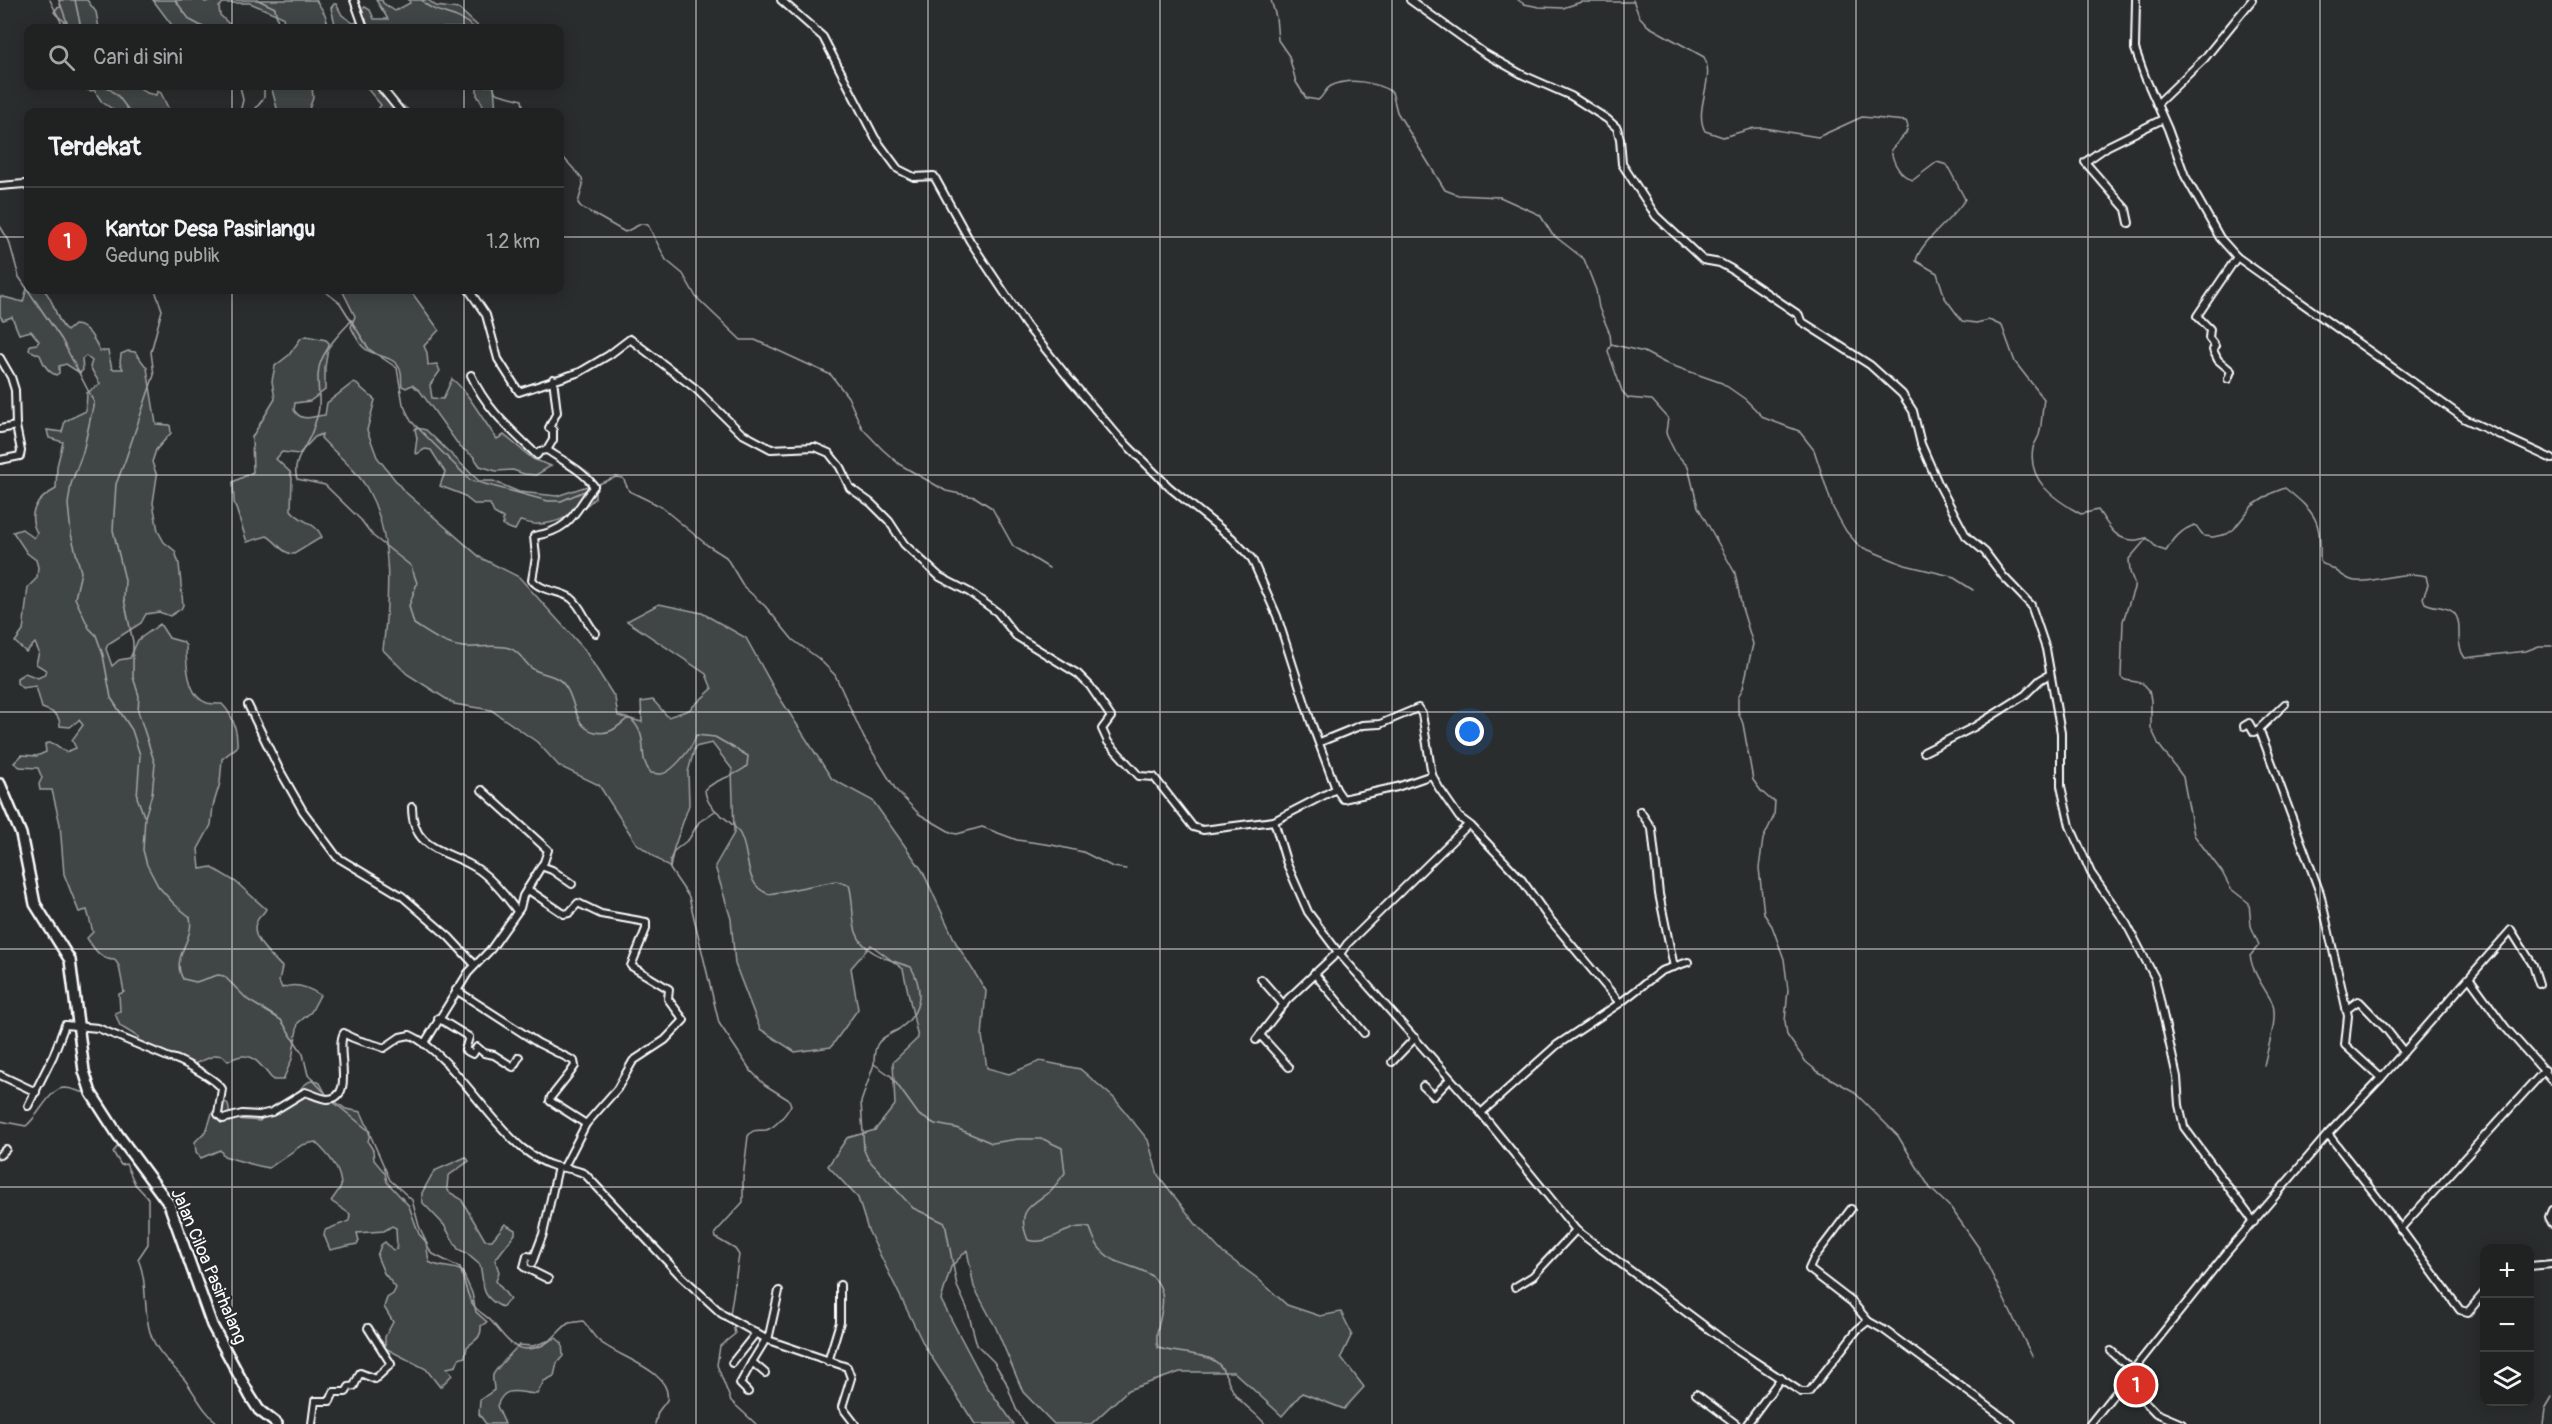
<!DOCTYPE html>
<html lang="id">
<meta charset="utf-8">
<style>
body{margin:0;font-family:Pangolin,sans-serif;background:#282a2a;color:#f1f3f6}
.controls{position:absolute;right:18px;bottom:18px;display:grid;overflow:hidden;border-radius:12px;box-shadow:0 3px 15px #0003}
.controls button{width:54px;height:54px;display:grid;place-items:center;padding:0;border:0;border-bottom:2px solid #3d3f40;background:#202222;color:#f1f3f6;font:30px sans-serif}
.you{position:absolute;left:1470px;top:732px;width:21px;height:21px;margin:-15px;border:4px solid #fff;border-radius:50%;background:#1a73e8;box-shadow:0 0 0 9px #1a73e833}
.badge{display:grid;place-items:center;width:39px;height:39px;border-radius:50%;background:#d93025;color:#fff;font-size:20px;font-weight:700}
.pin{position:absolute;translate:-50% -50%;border:3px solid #fff;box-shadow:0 2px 6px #0006}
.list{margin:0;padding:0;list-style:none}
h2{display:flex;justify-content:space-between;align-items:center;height:78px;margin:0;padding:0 24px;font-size:26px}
h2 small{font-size:20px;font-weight:400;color:#a2a4a5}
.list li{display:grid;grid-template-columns:39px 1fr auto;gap:18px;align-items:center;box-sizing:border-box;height:108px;padding:0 24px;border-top:2px solid #3d3f40}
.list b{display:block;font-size:22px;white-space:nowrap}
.list p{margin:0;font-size:20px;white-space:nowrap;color:#a2a4a5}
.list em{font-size:20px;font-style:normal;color:#a2a4a5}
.icon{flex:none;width:33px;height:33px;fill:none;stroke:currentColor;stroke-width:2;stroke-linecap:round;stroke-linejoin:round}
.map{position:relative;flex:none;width:2552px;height:1424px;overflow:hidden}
.search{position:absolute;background:#202222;box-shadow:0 3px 15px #0003;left:24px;top:24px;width:540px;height:66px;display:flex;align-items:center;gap:15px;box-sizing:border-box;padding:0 21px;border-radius:12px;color:#a2a4a5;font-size:22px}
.panel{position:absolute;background:#202222;box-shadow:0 3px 15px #0003;left:24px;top:108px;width:540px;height:186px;border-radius:12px}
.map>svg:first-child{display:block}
.green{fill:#414445;stroke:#a0a2a2;stroke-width:1.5}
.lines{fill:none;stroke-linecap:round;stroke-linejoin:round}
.stream{stroke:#a6a7a7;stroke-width:1.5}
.street-casing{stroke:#fff;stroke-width:10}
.primary-casing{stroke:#fff;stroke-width:14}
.street{stroke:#2a2d2e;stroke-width:6}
.primary{stroke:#2a2d2e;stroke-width:9}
.grid{fill:none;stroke:#fff;stroke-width:1.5;stroke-opacity:0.55}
.labels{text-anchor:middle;stroke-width:4.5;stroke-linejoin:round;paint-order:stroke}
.street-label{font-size:18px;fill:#fff;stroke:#2a2d2e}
</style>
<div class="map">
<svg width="2552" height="1424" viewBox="0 0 2552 1424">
<rect width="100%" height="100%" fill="#2a2d2e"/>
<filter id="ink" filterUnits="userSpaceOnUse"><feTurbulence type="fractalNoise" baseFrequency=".0167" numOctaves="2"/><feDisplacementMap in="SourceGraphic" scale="12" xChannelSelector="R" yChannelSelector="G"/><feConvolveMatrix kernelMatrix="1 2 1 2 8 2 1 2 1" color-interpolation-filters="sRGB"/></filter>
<g filter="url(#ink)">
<!-- green -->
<g class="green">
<path d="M59,0H87L96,12L99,28H72C66,21 59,19 54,12L57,8L61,7Z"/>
<path d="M153,0H316C322,10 328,15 327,28H285L283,17L250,3H223L219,7L220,15L233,28H174Z"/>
<polygon points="376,0 382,0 383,3 395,11 410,3 409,0 428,0 436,6 459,9 480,28 336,28 331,8 334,4 336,4 342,15 353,23 366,20 361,10 365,7 370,10 374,19 388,19"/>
<polygon points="77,86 137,86 147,93 156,95 157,91 161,93 170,112 117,112 102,102 94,90 90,91"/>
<polygon points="271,86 312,86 313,98 308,112 278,112"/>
<polygon points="365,86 377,86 379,93 389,95 411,112 376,112 381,105"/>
<polygon points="477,86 494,86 496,112 480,112 483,105 477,95"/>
<path d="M28,285V290H44C56,302 54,319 67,331L74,325C89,325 94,340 100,351H108L112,369H123L120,363L121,354L128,351L135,352L147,368L156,424L170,425L171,433L156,450L152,462L157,476L153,503L158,531L164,542L175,551L179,564L183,605L181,609L170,616L159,612L146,614L141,623L108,644L106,649L112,666L119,660L130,658L138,640L160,624L169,638L183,642L186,646C186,662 187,697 207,703C211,704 217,704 222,704C233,715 238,731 237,747L222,759L220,783L213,806L211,825L198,849L200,869L211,867L236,882L266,909C264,914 259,916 257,921C248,937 272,956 282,967L279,981L282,988C295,982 308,987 320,995L311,1012L298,1023L292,1059L283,1080H273C258,1062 252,1048 228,1061L223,1056L216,1055L194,1064L188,1063L178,1056L168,1055L138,1042V1037L120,1026L115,1013L120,1011L119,994L124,992L119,966L115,960C101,960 94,949 87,938L93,932L87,910L79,912L64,874L60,824L52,790H40L39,784L42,778L38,768L20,767L14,763L22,755L37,756L46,752L45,744C55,740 58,748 66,752L76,748L72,740L83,725L79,720L70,727L60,726C60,714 53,712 42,708L36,686L22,688L17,683V678L25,673L38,678L44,675L46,670L36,664L39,652L35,643L26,652L15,642L23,631L28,587L37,578L38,567L36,560L27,553L13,532L22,529L34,538L37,533C26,512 37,499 56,489L57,466L63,442L49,438L47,430L62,432L65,421L86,411L87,393L100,384L90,367L92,361L86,356L82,359L83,370L80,373L66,364L59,366V373L56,375C47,372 43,363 40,355L29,350L30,345L37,344L39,341L31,331L19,334L12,317L3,320L0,316V296L23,302Z"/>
<path d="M342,290H410L439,330L424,346L427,353L428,365L437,364L440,371L430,385L432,398L443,399L452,379C467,390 484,422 497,439L504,435L533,459L551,466L536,475L524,474L513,470L496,471L480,466L473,456L460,447L420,391L412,385L406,388L402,386C401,382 402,377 401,372C396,354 374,358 363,347C358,342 354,333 351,327L355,316Z"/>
<path d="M306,336L326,340L329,343L325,367V390L310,401L295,403L294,410C302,423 312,416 325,415L327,403L354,382L375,400L367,430L377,457L403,490L481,558L519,577L584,649L615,698L618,716L642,722L641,702L653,700L668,717L689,710L712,689L706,674L627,621L659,604L702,613L746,638L776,692L832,779L873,801L922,870L956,943L986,991L982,1036L987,1068L1009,1074L1040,1061L1080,1069L1114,1098L1148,1140L1158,1175L1195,1223L1223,1253L1257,1278L1287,1305L1320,1316L1341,1312L1352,1334L1341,1357L1364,1387L1344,1409L1302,1393L1282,1416L1234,1372H1180L1128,1390L1091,1424H1054L1023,1392L996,1328L974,1287L967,1250L951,1267L941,1300L986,1385L1014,1424H975L925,1347L868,1230L858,1198L828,1166L847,1138L875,1130L895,1105L893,1062L918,1038L903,969L871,945L851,968L858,1009L831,1047L795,1052L760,1029L735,964L731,919L715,866L734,833L732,769L712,743L695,747L688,772L689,805L674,848L670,868L636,843L599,785L559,766L537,742L491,710L454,704L407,674L383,650C389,598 394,537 368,490C358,471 336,454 321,438L322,434L315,437L299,454L282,452L276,459L290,472L292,478L291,510C300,522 316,522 322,537L294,554C282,554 277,541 267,536L247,542L234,502L233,482L253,472L252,437L275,399L272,381L275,366L289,355L301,338Z"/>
<path d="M417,428L426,430L479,481H493L519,492L557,496L587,486L595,492V498C582,511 558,524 539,524C533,525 526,522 520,521L515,530L503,526V518L494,513L490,504H474L461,494L440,486L445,472L431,450L425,449L417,454L415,453L417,438L415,429Z"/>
<path d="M314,1080L320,1083L327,1096L346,1109L361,1112L370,1132L368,1142L373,1150L374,1160L385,1173L387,1182L409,1206L419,1234L426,1242L429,1262C442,1269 450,1265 462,1271L472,1293L476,1312L487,1322L481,1326C482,1338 475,1340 467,1347L465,1357L459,1359L456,1366L447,1368L452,1375L440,1387L426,1369L385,1348V1337L393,1322L384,1307L387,1298L393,1294L396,1288L384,1273L377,1256L381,1245L385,1242L393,1250L397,1249L396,1228L392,1226L384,1231L357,1233L359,1241L357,1244L330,1250L324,1235L325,1230L349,1221L350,1214L331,1201L341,1187C341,1169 329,1155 315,1142L302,1145L269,1168C253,1165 239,1161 224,1156L220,1150L201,1158L196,1152L195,1142C198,1138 203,1135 206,1130C215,1115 205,1114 225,1102L228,1104L230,1116L234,1119L260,1121L264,1115C298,1111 294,1084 314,1080Z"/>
<path d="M466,1157L469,1161L448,1176L447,1188L449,1192L461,1199L485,1240H492L505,1224L515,1230V1234L495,1260L499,1272L496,1281L510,1299L502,1307C479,1296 485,1286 480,1265L466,1253L458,1249L444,1225L423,1203L422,1198V1193L434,1171Z"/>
<path d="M556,1338L562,1343L563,1356L557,1363L554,1376L544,1381L537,1394C520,1394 505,1383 497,1406L505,1424H486L479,1414L480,1400L494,1390C494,1385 492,1379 493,1375C494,1371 515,1349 519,1345L533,1346Z"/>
</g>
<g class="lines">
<!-- stream -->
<g class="stream">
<polyline points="50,0 64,28"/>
<polyline points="59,0 69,28"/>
<polyline points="75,0 81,28"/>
<polyline points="175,0 190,20 205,28"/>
<polyline points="202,0 205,2 212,0"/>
<polyline points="258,0 275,8 279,28"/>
<path d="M422,0C432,15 457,11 474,28"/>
<path d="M1271,0L1276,17L1278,40L1289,56L1296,82L1306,98L1318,100C1323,97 1325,89 1331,86C1349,77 1375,82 1392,92L1397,112L1445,190L1458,195L1500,197L1540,215L1552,234L1584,259L1596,290L1599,308L1610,334L1611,344L1608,351L1622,391L1628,398L1652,400L1668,418L1666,432L1667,436L1675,452L1688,467L1698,507L1735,573L1742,608L1753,644L1743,688L1738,697V711L1743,724L1753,780L1761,791L1771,800L1775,801L1774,816L1763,839L1759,868L1764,914L1772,926L1784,959L1788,990L1785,1021L1787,1035L1806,1062L1817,1071L1853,1091L1898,1136L1930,1188L1951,1208L1979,1248L2032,1356"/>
<polyline points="1518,0 1524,4 1539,7 1563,8 1581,2 1633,2"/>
<path d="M1633,0L1639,16L1648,26L1704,57C1716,79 1693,109 1705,131L1723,137L1754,128H1764L1818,137L1862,117L1906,121L1908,126L1906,133L1891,150C1893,163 1900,176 1913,180L1937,162L1947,165L1965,199C1954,219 1920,241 1916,261L1937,273L1945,298L1962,321L1976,323L1989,320L2002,326L2015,362L2044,399C2042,410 2042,425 2039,435C2037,440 2034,444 2033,448C2027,481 2055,500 2081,514L2098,510C2107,523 2114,540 2133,540C2139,541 2142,538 2147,538L2157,548L2166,551C2173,540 2181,529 2195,525L2204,536L2213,537L2227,534L2234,529L2252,506L2272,493L2285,488C2317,514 2321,520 2320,561L2323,564C2335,567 2340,576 2351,580C2366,586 2402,569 2426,576L2428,585L2423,598L2425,603C2434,608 2444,605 2453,612C2465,623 2453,642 2465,658L2526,651L2539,646H2552"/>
<polyline points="106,86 118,96 130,112"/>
<polyline points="493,86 496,93 522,100 524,112"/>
<polyline points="240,112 243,100 240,86"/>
<polyline points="253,112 264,98 264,86"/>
<polyline points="560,154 582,178 583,185 578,203 581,207 625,232 641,224 648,225 666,260 683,274 696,297 741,340 755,340 831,375 848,397 862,428 882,449 899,464 946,491 975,497 992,508 1013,546 1049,568"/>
<polyline points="0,226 9,241 19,277 62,340 94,402 83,452 71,484 68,504 71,534 81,572 75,598 89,628 96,635 103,655 111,698 132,730 140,755 137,797 144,816"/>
<path d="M155,290L162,310L151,352L154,375L125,461L116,484L113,530L125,580L124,599L133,642V677L139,696L138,711L155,764L152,794L145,817L143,850L147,865L158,886L174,904L190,917C195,940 170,957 183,979L196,982L218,975L224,976L248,1000L281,1020L303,1054L308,1075L328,1096"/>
<polyline points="323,290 340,303 369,349 397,368 403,404 411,421 470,480 548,501 561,501 587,490"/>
<path d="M352,320C340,333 328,345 321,361C315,375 320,391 319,406C319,414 315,422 313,429C308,446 291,461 297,479L325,485L361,520L373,536L411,566L417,583L409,606L414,624C430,634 444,645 463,647C478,648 495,644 509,648C520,651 524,663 533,669C541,674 550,674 558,679C578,692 570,727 595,732C610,735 616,728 627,719H631C651,739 636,756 651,773C654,773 657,774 661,774C672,773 695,745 696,735L715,737L748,756L747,766C734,778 717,777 705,790C707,813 730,816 740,834C751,854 743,886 769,894L836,881L849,885C854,900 851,917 856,932C864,955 891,960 911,967C924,990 922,1013 899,1029C891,1034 881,1037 877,1045C874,1051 874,1058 874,1064L891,1076L919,1115L935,1124L956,1128L992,1143L1018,1139H1043L1062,1148L1065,1173C1060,1179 1055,1187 1049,1192C1029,1207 1016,1211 1028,1240C1051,1247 1067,1222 1090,1228C1093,1236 1096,1246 1103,1252C1121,1271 1155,1263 1162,1293C1166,1312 1153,1329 1158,1348C1174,1353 1200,1353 1213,1360C1227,1367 1228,1388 1238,1398C1247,1408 1257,1414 1265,1424"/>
<polyline points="1611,344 1644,352 1665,363 1722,383 1745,399 1764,418 1799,431 1814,450 1833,508 1846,531 1859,546 1905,565 1951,576 1973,590"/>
<polyline points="596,485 616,477 623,478 629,491 660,506 707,545 726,557 744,587 765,606 793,640 818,658 835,675 864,738 896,790 919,814 952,833 957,834 982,827 1017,840 1052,845 1083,852 1113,867 1126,869"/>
<path d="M2147,538L2129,559L2130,572L2135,585L2123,621L2121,677L2125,680L2142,683L2149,691L2151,700V728L2159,745L2183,777L2194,835L2222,872L2231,889L2249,903L2251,926L2259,945L2250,956C2253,974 2264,987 2272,1002C2279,1018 2267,1049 2264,1066"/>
<path d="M715,811L699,822L689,839L674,851L670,860V869L689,897L719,1023L751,1071L765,1085L789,1100L791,1105C787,1113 775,1128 766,1130C758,1131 753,1128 748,1136L743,1178V1202L715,1233L716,1238L735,1249L739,1255L730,1315"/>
<polyline points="874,1064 861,1102 864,1150 868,1159 913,1208 945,1223 957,1286 967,1308 977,1345 994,1362 1006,1382 1016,1409 1026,1424"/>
<path d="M331,1100L368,1130L390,1180L412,1200L419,1226L431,1253L460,1268C464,1279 466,1293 472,1303C477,1312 486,1315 492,1322C508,1340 514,1356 541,1346C554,1341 559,1329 569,1323L583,1321C589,1327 592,1335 598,1340C614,1356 673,1370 667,1400L658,1412L655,1424"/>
<path d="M0,1121L26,1126C39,1116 49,1089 64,1088C72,1088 79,1092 88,1093"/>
<path d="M118,1146L113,1152L121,1165L126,1164L135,1184L148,1198V1244L138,1259C148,1282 143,1309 150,1332C156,1353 172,1364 185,1380C196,1395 203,1412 219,1424"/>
<polyline points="733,1324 735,1334 720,1346 717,1365 731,1401 756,1424"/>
<polyline points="2543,1424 2545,1409 2552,1397"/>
</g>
<!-- street casing -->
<g class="street-casing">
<g id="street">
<polyline points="354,0 364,28"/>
<polyline points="781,0 823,37 875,138 898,169 914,177 934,176 970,241 1026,325 1070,380 1118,436 1169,487 1232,538 1252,559 1277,616 1311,722 1336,789 1274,821 1287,864 1308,912 1338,952 1481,1113 1576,1230 1734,1348 1801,1392 1809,1392 1857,1330 1868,1321 1884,1330 2012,1424"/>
<polyline points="1410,0 1484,53 1523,75 1571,96 1607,119 1617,128 1620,139 1622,164 1656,216 1703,260 1720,263 1731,269 1799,315 1801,321 1870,365 1902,394 1913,411 1921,444 1938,483 1966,536 1985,552 2003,576 2031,605 2046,649 2061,733 2061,786 2070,826 2091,873 2126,923 2155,978 2177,1077 2179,1105 2184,1127 2254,1222"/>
<polyline points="2136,0 2135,49 2145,77 2168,129 2185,176 2220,238 2237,257 2465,419 2552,459"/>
<polyline points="380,86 401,112"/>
<polyline points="2157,104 2204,59 2252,0"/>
<polyline points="0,186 24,184 28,187"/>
<polyline points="2129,223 2126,209 2085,162 2108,146 2163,119"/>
<polyline points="469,290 486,315 498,359 519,392 580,372 609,355 630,339 696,389 741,433 771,449 815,447 829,453 840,467 850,488 871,503 889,521 904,544 940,577 969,592 997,612 1016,636 1078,674 1090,686 1111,717 1102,729 1108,742 1139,776 1154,777 1193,827 1203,830 1274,821"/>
<polyline points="0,358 11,377 15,390 16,426 21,451 20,456 0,460"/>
<path d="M471,375C486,409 511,430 537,455L540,451L547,450L553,440V430L549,428L557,412L553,379"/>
<polyline points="2228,379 2231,371 2218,360 2213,350 2215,346 2209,338 2210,329 2197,316 2237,257"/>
<polyline points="0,429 16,426"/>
<path d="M547,450C563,461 582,470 594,486C574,512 572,530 534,536L536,557L532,580C542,592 559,590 571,598C582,606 586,624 596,633"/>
<polyline points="248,705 279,769 303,811 337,857 402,896 449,937 475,965"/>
<polyline points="2244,726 2249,723 2254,732 2259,729 2260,731 2320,893 2348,1016 2345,1045 2381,1078"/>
<polyline points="2259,729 2285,704"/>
<polyline points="1320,742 1362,725 1380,724 1418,708 1422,714 1432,775 1439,788 1459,817 1471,826 1521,879 1548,917 1620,1003 1661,971 1688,962"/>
<polyline points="1924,752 1974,727 2025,695 2040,680 2050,674"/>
<polyline points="1336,789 1343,799 1397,787 1432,775"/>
<path d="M412,807C412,853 449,849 479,870C494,881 506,896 517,911"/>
<polyline points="1640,811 1652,829 1659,894 1674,967"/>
<polyline points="541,866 552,870 572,884"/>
<polyline points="527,889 564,914 569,913 578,903 601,914 646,922 646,929 631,966 669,989 668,999 684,1020 665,1040 633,1061 617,1089 586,1124 564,1167"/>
<polyline points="1340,954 1347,944 1468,825"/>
<polyline points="1314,973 1364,1033"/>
<polyline points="1261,979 1284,1005"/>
<polyline points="2470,979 2505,1027 2552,1080"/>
<polyline points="456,990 538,1043 574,1061 575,1066 570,1073 551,1097 550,1101 586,1124"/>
<polyline points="2346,1010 2358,1001 2360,1002 2386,1029 2404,1052"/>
<polyline points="438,1018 469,1037 465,1050 473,1054 477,1047 484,1053 494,1055 513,1067 519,1057"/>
<polyline points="1260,1035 1289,1067"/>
<polyline points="1256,1040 1288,999 1338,952"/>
<polyline points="424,1044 468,973 491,949 520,908 523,896 544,862 548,850 482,790"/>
<polyline points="1392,1062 1415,1038"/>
<polyline points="0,1075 36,1092"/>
<polyline points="1423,1086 1434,1096 1450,1079"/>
<path d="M28,1106L53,1056L65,1025L98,1028L170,1058C179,1058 218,1081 222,1089L218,1114L223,1119L242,1114L259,1115L272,1112L305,1092C312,1094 319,1098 327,1099C357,1099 334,1048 344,1033C355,1042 371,1042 384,1048L400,1037L410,1035C448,1051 488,1120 522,1148C531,1155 543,1163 554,1166C565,1169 574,1168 585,1174L679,1274L722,1314L768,1340L847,1367L851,1378L842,1407L855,1424"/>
<polyline points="1481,1113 1557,1045 1620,1003"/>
<polyline points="2328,1134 2384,1206 2460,1310 2468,1312 2484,1293"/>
<polyline points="0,1155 6,1149"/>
<polyline points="1851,1209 1814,1258 1809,1269 1852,1302 1868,1321"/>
<polyline points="2552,1210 2549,1217 2552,1223"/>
<polyline points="2400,1229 2545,1070"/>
<polyline points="534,1257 527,1256 524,1267 548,1279"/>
<polyline points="532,1263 543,1234 558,1167"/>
<polyline points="2530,1266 2552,1264"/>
<polyline points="1515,1287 1533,1276 1576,1230"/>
<polyline points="768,1340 779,1291"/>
<polyline points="2111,1351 2132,1370"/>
<polyline points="828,1362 840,1322 840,1285"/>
<polyline points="732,1363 756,1333"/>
<polyline points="765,1373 752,1362 766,1339"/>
<polyline points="2124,1380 2156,1413 2182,1424"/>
<polyline points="748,1392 740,1384 752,1362"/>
<polyline points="1696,1394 1736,1424"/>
<polyline points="312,1424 315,1401 330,1401 334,1392 346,1392 349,1387 354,1386 360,1373 375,1379 391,1364 368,1328"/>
<polyline points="1747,1424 1781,1378"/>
<polyline points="2090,1424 2228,1251 2328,1134 2381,1078 2511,930 2533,965 2539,984"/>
</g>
</g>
<!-- primary casing -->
<g class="primary-casing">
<polyline id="primary" points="0,784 21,834 35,904 70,960 84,1071 91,1093 118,1135 169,1204 212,1325 250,1396 259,1410 277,1424"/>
</g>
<!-- street -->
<use href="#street" class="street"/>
<!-- primary -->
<use href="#primary" class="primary"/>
</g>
</g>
<!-- grid -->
<path class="grid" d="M232,0V28M464,0V28M696,0V1424M928,0V1424M1160,0V1424M1392,0V1424M1624,0V1424M1856,0V1424M2088,0V1424M2320,0V1424M232,86V112M464,86V112M0,237H28M560,237H2552M232,290V1424M464,290V1424M0,475H2552M0,712H2552M0,949H2552M0,1187H2552"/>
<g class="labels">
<!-- street labels -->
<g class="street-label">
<text transform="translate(209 1266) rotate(67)" y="6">Jalan Ciloa Pasirhalang</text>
</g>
</g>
</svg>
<div class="controls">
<button>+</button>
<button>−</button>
<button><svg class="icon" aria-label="layers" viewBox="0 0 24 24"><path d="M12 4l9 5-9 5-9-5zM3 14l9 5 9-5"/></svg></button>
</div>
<div class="you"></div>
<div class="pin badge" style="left:2136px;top:1385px">1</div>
<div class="search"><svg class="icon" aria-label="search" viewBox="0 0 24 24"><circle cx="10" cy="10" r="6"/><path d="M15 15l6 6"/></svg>Cari di sini</div>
<section class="panel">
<h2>Terdekat<small></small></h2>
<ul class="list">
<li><span class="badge">1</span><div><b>Kantor Desa Pasirlangu</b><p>Gedung publik</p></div><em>1.2 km</em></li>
</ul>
</section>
</div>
